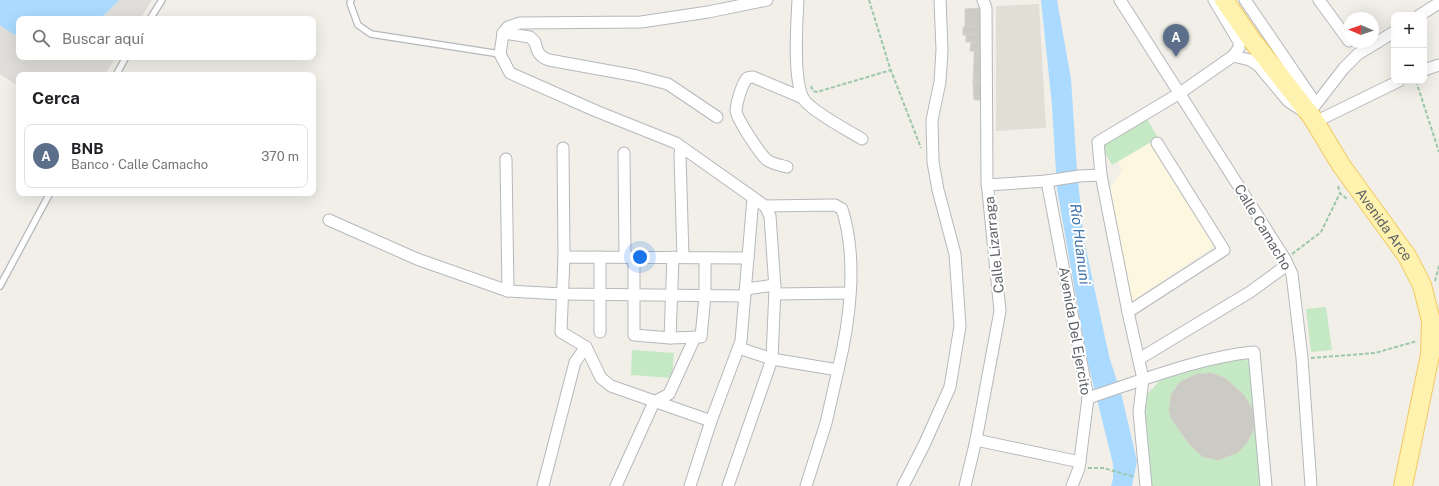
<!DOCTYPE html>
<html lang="es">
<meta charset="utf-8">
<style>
body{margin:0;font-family:"Public Sans",sans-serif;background:#f6f6f6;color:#202124}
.controls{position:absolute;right:12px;top:12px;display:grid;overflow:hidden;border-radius:8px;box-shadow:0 4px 16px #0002}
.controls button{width:36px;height:36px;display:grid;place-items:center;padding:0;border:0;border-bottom:1px solid #e0e0e0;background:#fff;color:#202124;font:20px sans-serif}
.compass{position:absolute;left:1343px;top:12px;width:36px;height:36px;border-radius:50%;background:#fff;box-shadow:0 4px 16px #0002;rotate:272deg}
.you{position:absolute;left:640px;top:257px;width:14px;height:14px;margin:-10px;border:3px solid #fff;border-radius:50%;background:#1a73e8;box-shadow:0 0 0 6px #1a73e833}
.badge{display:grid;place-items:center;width:26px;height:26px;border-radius:50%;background:#ea4335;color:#fff;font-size:13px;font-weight:700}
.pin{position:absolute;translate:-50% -33px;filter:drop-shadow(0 1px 2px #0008)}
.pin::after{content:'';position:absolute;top:21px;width:14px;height:12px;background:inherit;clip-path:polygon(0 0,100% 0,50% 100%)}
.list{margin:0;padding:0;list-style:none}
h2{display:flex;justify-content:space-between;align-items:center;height:52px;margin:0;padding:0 16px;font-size:17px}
h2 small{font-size:13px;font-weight:400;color:#757577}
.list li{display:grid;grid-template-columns:26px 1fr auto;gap:12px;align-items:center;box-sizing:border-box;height:64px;margin:0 8px 8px;padding:0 8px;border:1px solid #e0e0e0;border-radius:8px}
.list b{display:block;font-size:15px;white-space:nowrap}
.list p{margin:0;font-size:13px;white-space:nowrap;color:#757577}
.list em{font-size:13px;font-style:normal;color:#757577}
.icon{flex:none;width:22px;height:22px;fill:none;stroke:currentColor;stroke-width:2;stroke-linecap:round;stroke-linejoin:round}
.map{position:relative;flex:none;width:1439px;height:486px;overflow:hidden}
.search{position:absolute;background:#fff;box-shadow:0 4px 16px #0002;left:16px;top:16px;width:300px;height:44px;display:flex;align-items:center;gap:10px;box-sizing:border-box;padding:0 14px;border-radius:8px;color:#757577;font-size:15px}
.panel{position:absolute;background:#fff;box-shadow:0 4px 16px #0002;left:16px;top:72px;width:300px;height:124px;border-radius:8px}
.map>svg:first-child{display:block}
.commercial{fill:#fef7e0}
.industrial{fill:#e0deda}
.education{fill:#e1ded6}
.green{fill:#c5e8c5}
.water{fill:#aadaff}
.building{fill:#cccac5;stroke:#d6d1c6}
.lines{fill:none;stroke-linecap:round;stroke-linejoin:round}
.service-casing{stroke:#b5b8bc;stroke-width:8}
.minor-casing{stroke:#b5b8bc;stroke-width:13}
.primary-casing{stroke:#f2c960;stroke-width:20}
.path{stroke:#9cc7a9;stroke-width:2;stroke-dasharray:4 2;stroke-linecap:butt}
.service{stroke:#fff;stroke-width:5.5}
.minor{stroke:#fff;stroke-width:11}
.primary{stroke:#fff2af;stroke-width:18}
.labels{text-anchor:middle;stroke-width:4;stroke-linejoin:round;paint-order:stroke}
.street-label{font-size:14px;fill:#5f6368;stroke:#fff}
.water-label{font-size:15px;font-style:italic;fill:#4174aa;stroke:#fff}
</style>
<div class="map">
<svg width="1439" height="486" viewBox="0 0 1439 486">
<rect width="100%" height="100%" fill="#f1efe8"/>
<!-- commercial -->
<polygon class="commercial" points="1150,142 1216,245 1128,304 1109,189 1122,170 1118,161"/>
<!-- industrial -->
<polygon class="industrial" points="0,0 152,0 140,19 19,19 19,57 116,57 105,75 19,75 19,87 0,74"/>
<!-- education -->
<polygon class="education" points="1039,4 1046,128 996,131 996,6"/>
<!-- green -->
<g class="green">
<polygon points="1147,119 1158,138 1112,165 1101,146"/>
<polygon points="1326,307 1332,350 1311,352 1306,309"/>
<polygon points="632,350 674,353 672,378 631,375"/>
<polygon points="1241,356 1250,363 1261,486 1149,486 1142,400 1165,375"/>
</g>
<!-- water -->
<g class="water">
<polygon points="0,0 119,0 100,19 19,19 19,35 13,34 0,25"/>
<polygon points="1041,0 1057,0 1071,79 1077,171 1084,240 1109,356 1122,397 1137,461 1132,486 1111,486 1113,479 1113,464 1087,359 1057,189 1052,105"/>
</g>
<!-- building -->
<g class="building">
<polygon points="981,8 981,26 965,27 965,9"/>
<polygon points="981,26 982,34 963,35 963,27"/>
<polygon points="982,34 982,42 966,42 966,35"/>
<polygon points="971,42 982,42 982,51 970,51"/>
<rect x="974" y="51" width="8" height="8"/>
<polygon points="974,59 982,59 982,82 973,82"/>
<polygon points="973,82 982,82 982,100 974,100"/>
<polygon points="1211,373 1225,378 1245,396 1253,411 1254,429 1246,444 1237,453 1218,460 1203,457 1191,446 1172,420 1169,411 1171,395 1180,382 1197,374"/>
</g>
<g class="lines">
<!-- service casing -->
<g class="service-casing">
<g id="service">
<polyline points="351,0 350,3 358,25 371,34 500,54"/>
<polyline points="150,19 162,0"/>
<polyline points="116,75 126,57"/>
<polyline points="0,286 50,193"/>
</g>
</g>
<!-- minor casing -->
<g class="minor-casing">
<g id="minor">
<path d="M798,0C797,21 792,85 805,101C815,113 847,130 862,139"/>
<polyline points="1120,0 1285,259 1292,274 1302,358 1311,486"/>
<polyline points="1214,0 1239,42 1239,48 1233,56"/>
<polyline points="1245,0 1316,104"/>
<polyline points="1319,0 1349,41"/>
<polyline points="1420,15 1439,3"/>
<path d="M503,33L530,37L535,42C537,51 539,57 549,60L637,76L668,84L717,117"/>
<polyline points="1424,70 1439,65"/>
<polyline points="1313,108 1344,68 1358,54 1394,32"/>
<polyline points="1315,122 1399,81"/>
<polyline points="681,147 680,155 683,257"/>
<polyline points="563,148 564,257"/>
<polyline points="624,153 625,257"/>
<polyline points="506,159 508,291"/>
<path d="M787,167C780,165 773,164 767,160C760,154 736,118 736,110C737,100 742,85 747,78L753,77L803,98"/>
<polyline points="987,185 1047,181"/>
<path d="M765,206L835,205L842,209C858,258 850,321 838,370"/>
<polyline points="329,220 417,259 508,291 562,294 745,296"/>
<polyline points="634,257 634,335 670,338 701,337 705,296 705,258"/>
<polyline points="746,289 775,285"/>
<polyline points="775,294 850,293"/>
<polyline points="1128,312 1224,250 1157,143"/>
<polyline points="600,332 600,257"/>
<polyline points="670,338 673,257"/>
<polyline points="739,348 772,359 838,370 826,423 806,486"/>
<polyline points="1139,359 1250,292 1287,265"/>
<path d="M1088,398C1140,381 1200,357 1254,352L1266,486"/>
<polyline points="711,421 611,386 601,378 586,347 561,332 564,257 748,258"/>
<polyline points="976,440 1080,462"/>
<polyline points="543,486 575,362 586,347"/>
<polyline points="616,486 654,402 669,394 695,337"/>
<polyline points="690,486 711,421 741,341 753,198"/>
<polyline points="728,486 772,359 775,288 770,216 765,206 676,143 596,111 510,73 500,54 503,33 508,27 520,23 641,22 708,12 767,0"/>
<polyline points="903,486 924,445 950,387 960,326 955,254 938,190 933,162 932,120 940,82 942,50 940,0"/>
<polyline points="965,486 976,440 1000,311 987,181 986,8 983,0"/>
<polyline points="1072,486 1079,468 1088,398 1047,181 1079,176 1101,175"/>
<polyline points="1146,486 1139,412 1143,379 1128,312 1101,175 1098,142 1180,93 1233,56 1250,60 1258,65 1288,101 1300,109"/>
</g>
</g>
<!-- primary casing -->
<g class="primary-casing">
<g id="primary">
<path id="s1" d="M1224,0L1251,39L1312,117L1341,165L1407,256L1422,285L1431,321L1430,355L1403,486"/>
</g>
</g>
<!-- path -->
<g class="path">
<polyline points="869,0 890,68 921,148"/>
<polyline points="1416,81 1439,152"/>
<polyline points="811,86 813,91 817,92 891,70"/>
<polyline points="1338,186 1340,193 1348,200"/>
<polyline points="1292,254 1321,232 1340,193"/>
<polyline points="1435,281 1439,266"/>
<polyline points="1311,358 1375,353 1417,341"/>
<polyline points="1088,468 1103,468 1135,477"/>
</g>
<!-- service -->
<use href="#service" class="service"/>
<!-- minor -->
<use href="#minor" class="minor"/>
<!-- primary -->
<use href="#primary" class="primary"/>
</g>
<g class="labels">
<!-- street labels -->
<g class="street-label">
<text dy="5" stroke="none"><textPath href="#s1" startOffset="276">Avenida Arce</textPath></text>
<text transform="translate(1263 227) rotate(59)" y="5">Calle Camacho</text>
<text transform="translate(994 245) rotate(-96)" y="5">Calle Lizarraga</text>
<text transform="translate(1075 331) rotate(80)" y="5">Avenida Del Ejercito</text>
</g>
<!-- water labels -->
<g class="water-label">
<text transform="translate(1080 244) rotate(83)" y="5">Río Huanuni</text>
</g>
</g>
</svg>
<div class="controls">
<button>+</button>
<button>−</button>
</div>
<svg class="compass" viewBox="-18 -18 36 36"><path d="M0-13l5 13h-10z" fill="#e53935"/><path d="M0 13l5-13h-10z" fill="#757577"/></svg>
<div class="you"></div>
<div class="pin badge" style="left:1176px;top:57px;background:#5c6f8a">A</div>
<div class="search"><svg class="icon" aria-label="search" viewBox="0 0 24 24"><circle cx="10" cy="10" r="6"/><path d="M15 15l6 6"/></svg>Buscar aquí</div>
<section class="panel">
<h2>Cerca<small></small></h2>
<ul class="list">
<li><span class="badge" style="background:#5c6f8a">A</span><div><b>BNB</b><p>Banco · Calle Camacho</p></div><em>370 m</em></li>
</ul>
</section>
</div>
